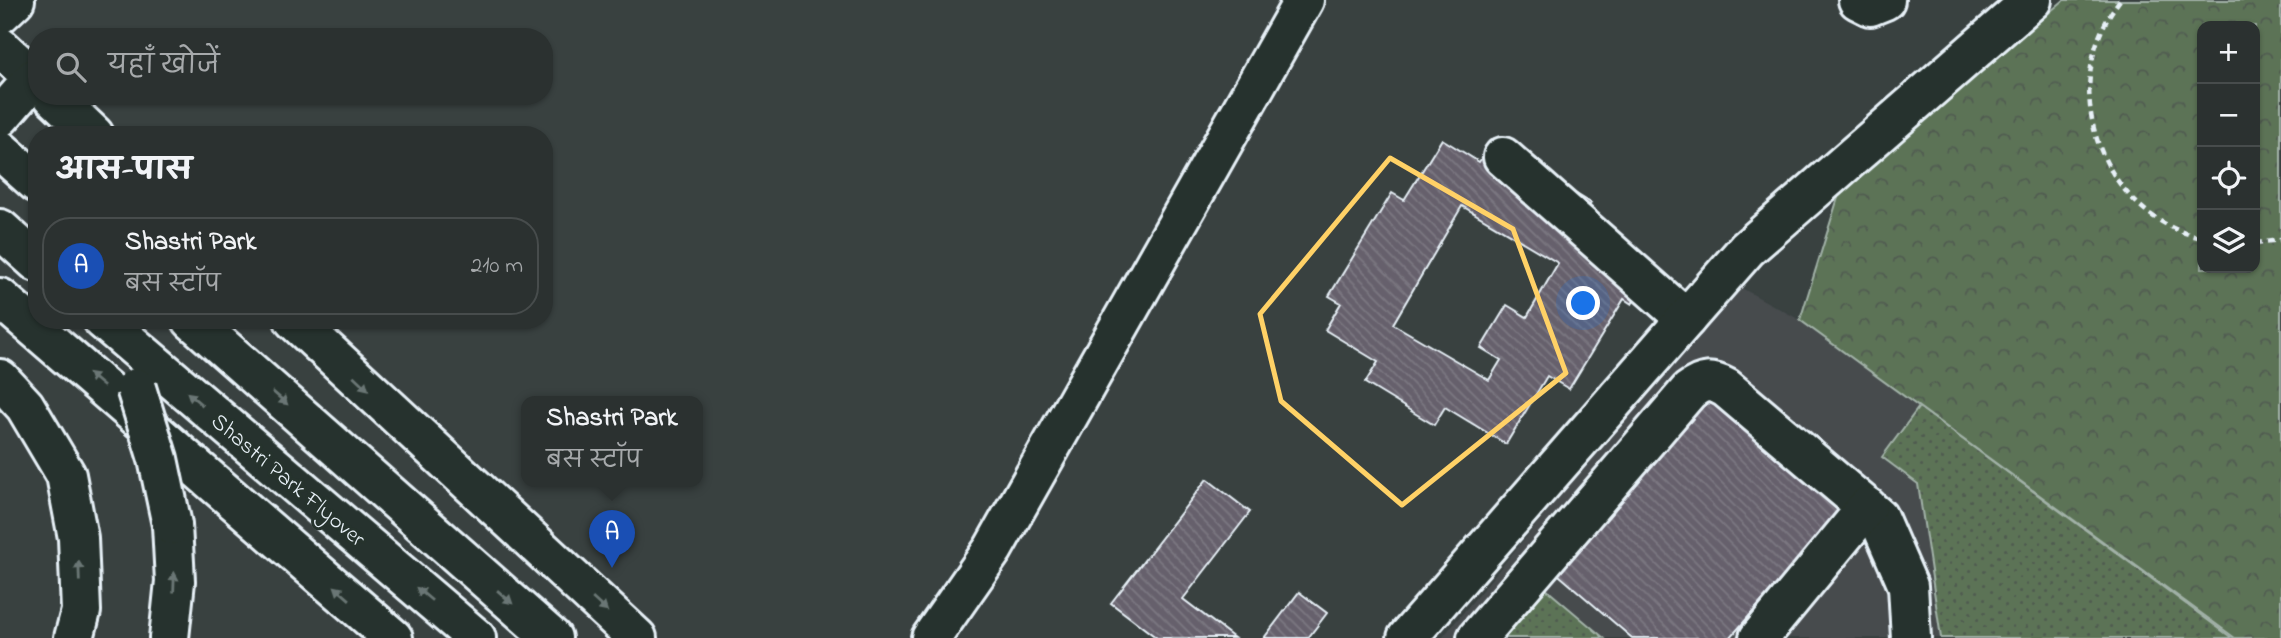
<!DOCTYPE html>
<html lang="hi">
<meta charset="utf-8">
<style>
body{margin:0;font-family:"Indie Flower","Playpen Sans Deva",sans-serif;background:#373d3c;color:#f1f3f6}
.controls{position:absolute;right:21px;top:21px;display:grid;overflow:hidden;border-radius:14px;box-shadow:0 2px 5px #0004}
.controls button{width:63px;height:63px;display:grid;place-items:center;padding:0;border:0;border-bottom:2px solid #474c4c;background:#2b3130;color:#f1f3f6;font:35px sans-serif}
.you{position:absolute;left:1584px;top:304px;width:24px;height:24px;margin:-18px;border:5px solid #fff;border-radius:50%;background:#1a73e8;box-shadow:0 0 0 10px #1a73e833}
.badge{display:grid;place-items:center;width:46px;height:46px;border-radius:50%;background:#e797bd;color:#fff;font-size:23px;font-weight:700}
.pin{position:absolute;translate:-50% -58px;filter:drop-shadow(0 2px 4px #0008)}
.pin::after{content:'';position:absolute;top:37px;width:24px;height:21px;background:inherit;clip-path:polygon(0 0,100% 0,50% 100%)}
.popup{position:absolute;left:521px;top:396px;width:182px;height:91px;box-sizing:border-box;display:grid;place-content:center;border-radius:14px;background:#2b3130;filter:drop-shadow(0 2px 5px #0005);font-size:23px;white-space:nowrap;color:#a6a9ab}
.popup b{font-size:26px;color:#f1f3f6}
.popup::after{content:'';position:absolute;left:50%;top:100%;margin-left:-14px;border:14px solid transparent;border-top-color:#2b3130}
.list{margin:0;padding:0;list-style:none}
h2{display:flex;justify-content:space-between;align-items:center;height:91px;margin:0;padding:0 28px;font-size:30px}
h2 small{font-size:23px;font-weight:400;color:#a6a9ab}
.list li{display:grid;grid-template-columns:46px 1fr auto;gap:21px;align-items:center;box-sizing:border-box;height:98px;margin:0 14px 14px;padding:0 14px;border:2px solid #474c4c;border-radius:28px}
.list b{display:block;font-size:26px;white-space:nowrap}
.list p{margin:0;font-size:23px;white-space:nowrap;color:#a6a9ab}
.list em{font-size:23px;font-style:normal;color:#a6a9ab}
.icon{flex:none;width:38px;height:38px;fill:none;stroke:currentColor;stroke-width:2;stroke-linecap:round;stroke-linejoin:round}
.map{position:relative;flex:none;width:2281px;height:638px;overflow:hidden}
.search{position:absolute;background:#2b3130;box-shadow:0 2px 5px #0004;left:28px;top:28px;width:525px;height:77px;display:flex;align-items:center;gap:18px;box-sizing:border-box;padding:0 24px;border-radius:28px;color:#a6a9ab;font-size:26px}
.panel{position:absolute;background:#2b3130;box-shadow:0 2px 5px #0004;left:28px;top:126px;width:525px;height:203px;border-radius:28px}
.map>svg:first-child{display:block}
.built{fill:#464b4d}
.grass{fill:url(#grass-dots);stroke:#a2b2a8;stroke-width:2}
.forest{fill:url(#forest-crowns);stroke:#a2b2a8;stroke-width:2;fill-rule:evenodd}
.building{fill:url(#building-back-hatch);stroke:#e8f1f8;stroke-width:2;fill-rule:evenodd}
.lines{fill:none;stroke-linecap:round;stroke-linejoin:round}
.minor-casing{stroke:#e8f1f8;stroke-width:44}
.highway-casing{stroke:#e8f1f8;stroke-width:44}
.path{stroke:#e8f1f8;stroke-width:4.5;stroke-dasharray:7 5;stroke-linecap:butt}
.minor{stroke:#26332d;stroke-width:38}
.highway{stroke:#26332d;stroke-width:38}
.highway-bridge-casing{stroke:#e8f1f8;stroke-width:44;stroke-linecap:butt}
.highway-bridge{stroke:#26332d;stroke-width:38}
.oneway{fill:#6a7674}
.marked{fill:none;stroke:#ffd166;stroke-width:5;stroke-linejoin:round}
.labels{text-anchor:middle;stroke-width:6;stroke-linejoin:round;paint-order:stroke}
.street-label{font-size:23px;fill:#e8f1f8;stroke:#26332d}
</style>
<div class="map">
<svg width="2281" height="638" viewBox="0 0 2281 638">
<defs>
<pattern id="grass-dots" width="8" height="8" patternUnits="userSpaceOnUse" patternTransform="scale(1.75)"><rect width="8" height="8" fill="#5c7357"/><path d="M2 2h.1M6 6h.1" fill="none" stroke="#505b50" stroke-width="1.8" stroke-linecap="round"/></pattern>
<pattern id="forest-crowns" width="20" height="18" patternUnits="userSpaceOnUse" patternTransform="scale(1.75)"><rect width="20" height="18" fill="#5c7357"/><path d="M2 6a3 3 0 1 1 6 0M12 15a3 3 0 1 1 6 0" fill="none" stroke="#505b50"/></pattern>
<pattern id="building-back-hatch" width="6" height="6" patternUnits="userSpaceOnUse" patternTransform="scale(1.75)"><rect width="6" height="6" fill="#66616c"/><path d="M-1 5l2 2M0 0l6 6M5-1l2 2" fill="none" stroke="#7c7882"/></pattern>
</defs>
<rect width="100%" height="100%" fill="#394140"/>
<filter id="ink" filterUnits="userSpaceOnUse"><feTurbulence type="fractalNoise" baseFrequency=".0143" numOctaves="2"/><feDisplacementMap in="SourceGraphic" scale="14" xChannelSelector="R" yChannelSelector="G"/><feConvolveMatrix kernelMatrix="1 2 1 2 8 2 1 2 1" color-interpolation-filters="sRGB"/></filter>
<g filter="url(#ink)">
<!-- built -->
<polygon class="built" points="1736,285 1800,320 2232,638 1442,638"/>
<!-- grass -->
<g class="grass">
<polygon points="1919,407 2232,638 1941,638 1918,484 1882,457"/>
<polygon points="1546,589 1604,638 1504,638"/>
</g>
<!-- forest -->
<path class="forest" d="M2064,0H2281V638H2235L1800,320L1841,188ZM2202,26H2255V268H2202Z"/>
<!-- building -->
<g class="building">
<path d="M1442,139L1479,162L1492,142L1591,203L1581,219L1656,265L1632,304L1624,299L1569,389L1547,376L1506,444L1445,407L1434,425L1365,383L1378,362L1325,330L1341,303L1329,296L1392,193L1404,200ZM1462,206L1558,263L1527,317L1507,305L1481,348L1501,360L1489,380L1393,324Z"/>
<polygon points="1707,392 1842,509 1730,638 1632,638 1553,570"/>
<polygon points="1207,479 1250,512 1183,599 1234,638 1157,638 1111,603"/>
<polygon points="1299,592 1327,613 1308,638 1264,638"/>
</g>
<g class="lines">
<!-- minor casing -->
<g class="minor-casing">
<g id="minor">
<polyline points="1858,0 1870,6 1885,0"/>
<polyline points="0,14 15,0"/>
<polyline points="1503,157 1686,319"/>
<polyline points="931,638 993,549 1304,0"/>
<polyline points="1407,638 1747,249 2032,0"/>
<path d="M1477,638L1689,391C1703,380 1711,380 1726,388L1878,517L1908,586L1911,638"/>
<polyline points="1759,638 1867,507"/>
</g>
</g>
<!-- highway casing -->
<g class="highway-casing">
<g id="highway">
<polyline points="0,47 37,81"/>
<polyline points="53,96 94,135"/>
<polyline points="0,117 34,78"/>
<polyline points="0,150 37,183"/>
<polyline points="0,229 37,262"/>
<polyline points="0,298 393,638"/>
<polyline points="103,320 476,638"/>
<polyline points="192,320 552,638"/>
<polyline points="294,320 637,638"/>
<polyline points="0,379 25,406 66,475 78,538 81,611 74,638"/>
<polyline points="169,638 175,581 172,525"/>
</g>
</g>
<!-- path -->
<g class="path">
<path d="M2120,0C2055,83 2098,214 2202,238"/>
<polyline points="2255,243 2281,240"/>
</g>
<!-- minor -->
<use href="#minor" class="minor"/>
<!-- highway -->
<use href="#highway" class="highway"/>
<!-- highway-bridge casing -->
<g class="highway-bridge-casing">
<polyline id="highway-bridge" points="136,388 158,459 172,525"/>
</g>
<!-- highway-bridge -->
<use href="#highway-bridge" class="highway-bridge"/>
</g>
<!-- one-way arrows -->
<defs><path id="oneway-solid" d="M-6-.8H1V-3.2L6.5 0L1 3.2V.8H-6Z" transform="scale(1.75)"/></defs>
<g class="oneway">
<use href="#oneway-solid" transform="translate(96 380) rotate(-140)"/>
<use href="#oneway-solid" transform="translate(361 383) rotate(43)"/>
<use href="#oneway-solid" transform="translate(280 398) rotate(41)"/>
<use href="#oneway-solid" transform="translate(195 399) rotate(-140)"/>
<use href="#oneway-solid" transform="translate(79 571) rotate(-92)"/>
<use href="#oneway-solid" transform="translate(174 582) rotate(-88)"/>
<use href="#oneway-solid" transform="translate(342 593) rotate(-139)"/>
<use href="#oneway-solid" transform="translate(424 594) rotate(-140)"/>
<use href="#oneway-solid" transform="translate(505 597) rotate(41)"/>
<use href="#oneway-solid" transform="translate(600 605) rotate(42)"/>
</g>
</g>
<!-- marked area -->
<path class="marked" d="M1390,158L1513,229L1566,373L1402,505L1281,401L1260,314Z"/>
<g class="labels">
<!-- street labels -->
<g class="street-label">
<text transform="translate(289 479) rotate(40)" y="8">Shastri Park Flyover</text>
</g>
</g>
</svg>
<div class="controls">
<button>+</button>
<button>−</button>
<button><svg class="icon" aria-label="locate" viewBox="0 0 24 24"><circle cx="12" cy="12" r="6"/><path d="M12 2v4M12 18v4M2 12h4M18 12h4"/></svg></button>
<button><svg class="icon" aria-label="layers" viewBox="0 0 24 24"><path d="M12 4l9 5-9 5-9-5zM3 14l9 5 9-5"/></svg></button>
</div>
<div class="you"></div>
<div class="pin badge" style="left:612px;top:568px;background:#1a4fb4">A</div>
<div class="popup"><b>Shastri Park</b>बस स्टॉप</div>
<div class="search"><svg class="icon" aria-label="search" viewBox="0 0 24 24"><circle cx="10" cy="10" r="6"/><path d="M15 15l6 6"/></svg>यहाँ खोजें</div>
<section class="panel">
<h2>आस-पास<small></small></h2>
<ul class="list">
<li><span class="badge" style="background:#1a4fb4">A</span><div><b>Shastri Park</b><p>बस स्टॉप</p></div><em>210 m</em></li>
</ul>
</section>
</div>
